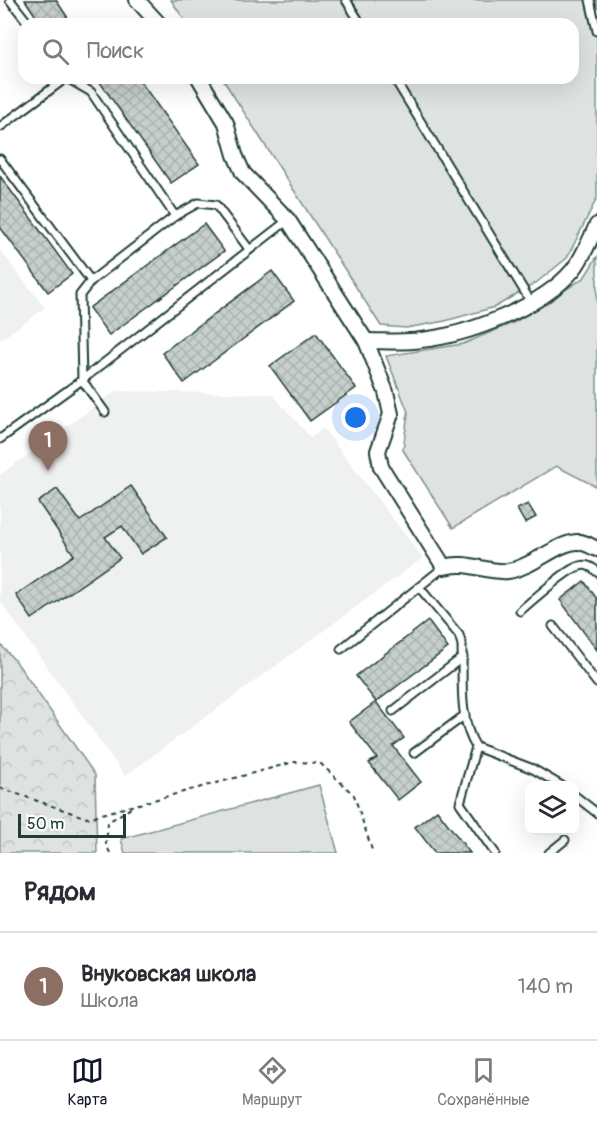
<!DOCTYPE html>
<html lang="ru">
<meta charset="utf-8">
<style>
body{margin:0;font-family:Pangolin,sans-serif;background:#f7f7f7;color:#2b2b33}
.controls{position:absolute;right:18px;bottom:18px;display:grid;overflow:hidden;border-radius:12px;box-shadow:0 6px 24px #0002}
.controls button{width:54px;height:54px;display:grid;place-items:center;padding:0;border:0;border-bottom:2px solid #e1e1e2;background:#fff;color:#2b2b33;font:30px sans-serif}
.scale{position:absolute;left:18px;bottom:15px;width:108px;box-sizing:border-box;padding-left:6px;border:3px solid #1f3d34;border-top:0;font-size:16px;line-height:21px;white-space:nowrap;color:#1f3d34;-webkit-text-stroke:4px #fff;paint-order:stroke}
.you{position:absolute;left:356px;top:418px;width:21px;height:21px;margin:-15px;border:4px solid #fff;border-radius:50%;background:#1a73e8;box-shadow:0 0 0 9px #1a73e833}
.badge{display:grid;place-items:center;width:39px;height:39px;border-radius:50%;background:#111827;color:#fff;font-size:20px;font-weight:700}
.pin{position:absolute;translate:-50% -50px;filter:drop-shadow(0 2px 3px #0008)}
.pin::after{content:'';position:absolute;top:32px;width:21px;height:18px;background:inherit;clip-path:polygon(0 0,100% 0,50% 100%)}
.list{margin:0;padding:0;list-style:none}
h2{display:flex;justify-content:space-between;align-items:center;height:78px;margin:0;padding:0 24px;font-size:26px}
h2 small{font-size:20px;font-weight:400;color:#7c7c81}
.list li{display:grid;grid-template-columns:39px 1fr auto;gap:18px;align-items:center;box-sizing:border-box;height:108px;padding:0 24px;border-top:2px solid #e1e1e2}
.list b{display:block;font-size:22px;white-space:nowrap}
.list p{margin:0;font-size:20px;white-space:nowrap;color:#7c7c81}
.list em{font-size:20px;font-style:normal;color:#7c7c81}
.icon{flex:none;width:33px;height:33px;fill:none;stroke:currentColor;stroke-width:2;stroke-linecap:round;stroke-linejoin:round}
.map{position:relative;flex:none;width:597px;height:853px;overflow:hidden}
.search{position:absolute;background:#fff;box-shadow:0 6px 24px #0002;left:18px;right:18px;top:18px;height:66px;display:flex;align-items:center;gap:15px;box-sizing:border-box;padding:0 21px;border-radius:18px;color:#7c7c81;font-size:22px}
.sheet{height:186px;background:#fff}
nav{display:flex;justify-content:space-around;align-items:center;box-sizing:border-box;height:84px;border-top:2px solid #e1e1e2;background:#fff;font-size:16px;color:#7c7c81}
nav a{display:grid;justify-items:center;gap:3px}
nav .on{color:#111827}
.map>svg:first-child{display:block}
.built{fill:#eef1f0}
.forest{fill:url(#forest-crowns);stroke:#7e908b;stroke-width:1.5}
.green{fill:#dee3e2;stroke:#7e908b;stroke-width:1.5}
.building{fill:url(#building-cross-hatch);stroke:#1f3d34;stroke-width:1.5}
.lines{fill:none;stroke-linecap:round;stroke-linejoin:round}
.service-casing{stroke:#1f3d34;stroke-width:11}
.minor-casing{stroke:#1f3d34;stroke-width:18}
.path{stroke:#1f3d34;stroke-width:2;stroke-dasharray:4.5 4.5;stroke-linecap:butt}
.service{stroke:#fff;stroke-width:7}
.minor{stroke:#fff;stroke-width:14}
</style>
<div class="map">
<svg width="597" height="853" viewBox="0 0 597 853">
<defs>
<pattern id="forest-crowns" width="20" height="18" patternUnits="userSpaceOnUse" patternTransform="scale(1.5)"><rect width="20" height="18" fill="#dee3e2"/><path d="M2 6a3 3 0 1 1 6 0M12 15a3 3 0 1 1 6 0" fill="none" stroke="#bec4c2"/></pattern>
<pattern id="building-cross-hatch" width="8" height="8" patternUnits="userSpaceOnUse" patternTransform="scale(1.5)"><rect width="8" height="8" fill="#c7cfcc"/><path d="M0 0l8 8M0 8l8-8" fill="none" stroke="#aab3b0"/></pattern>
</defs>
<rect width="100%" height="100%" fill="#fff"/>
<filter id="ink" filterUnits="userSpaceOnUse"><feTurbulence type="fractalNoise" baseFrequency=".0167" numOctaves="2"/><feDisplacementMap in="SourceGraphic" scale="12" xChannelSelector="R" yChannelSelector="G"/><feConvolveMatrix kernelMatrix="1 2 1 2 8 2 1 2 1" color-interpolation-filters="sRGB"/></filter>
<g filter="url(#ink)">
<!-- built -->
<g class="built">
<polygon points="0,250 45,308 0,340"/>
<polygon points="116,391 272,394 311,438 323,428 423,558 125,776 0,601 0,475"/>
</g>
<!-- forest -->
<polygon class="forest" points="0,644 17,663 95,775 97,853 0,853"/>
<!-- green -->
<g class="green">
<polygon points="171,0 597,0 597,198 567,258 536,283 495,307 445,321 406,328 381,326 222,78 573,78 573,24 187,24"/>
<polygon points="597,257 597,487 556,466 453,528 403,450 408,412 386,356 463,344 515,322 584,278"/>
<polygon points="319,785 338,853 125,853 121,839"/>
</g>
<!-- building -->
<g class="building">
<polygon points="25,0 56,0 72,24 41,24"/>
<polygon points="97,78 138,78 199,164 171,183"/>
<polygon points="0,176 72,274 48,292 0,227"/>
<polygon points="204,224 224,251 109,335 89,308"/>
<polygon points="272,271 294,301 184,383 162,353"/>
<polygon points="316,333 356,388 310,421 270,366"/>
<polygon points="131,486 167,537 141,554 122,526 105,537 120,558 32,619 16,595 74,555 38,502 57,489 80,521"/>
<polygon points="528,504 536,517 525,523 517,509"/>
<polygon points="584,581 597,599 597,650 560,600"/>
<polygon points="428,621 448,648 376,702 356,676"/>
<polygon points="376,702 404,738 393,746 421,782 398,800 369,763 377,758 349,722"/>
<polygon points="437,810 470,853 435,853 415,827"/>
</g>
<g class="lines">
<!-- service casing -->
<g class="service-casing">
<g id="service">
<polyline points="10,0 29,24"/>
<polyline points="346,0 361,24"/>
<polyline points="590,0 597,31"/>
<polyline points="67,78 91,92 175,216"/>
<polyline points="394,78 531,302"/>
<polyline points="0,127 66,78"/>
<polyline points="0,159 91,281"/>
<polyline points="105,412 82,380 80,295 91,281 175,216 198,203 216,205 249,249"/>
<polyline points="0,439 82,380 288,220"/>
<path d="M419,587L459,635L462,645C463,677 458,719 476,747L533,769L562,786"/>
<path d="M520,611C532,601 566,569 580,566C586,564 593,567 597,572"/>
<polyline points="553,626 597,683"/>
<polyline points="341,649 444,567"/>
<polyline points="393,711 463,657"/>
<polyline points="476,747 460,803 495,853"/>
<polyline points="414,753 465,715"/>
<polyline points="574,795 597,813"/>
<polyline points="549,853 565,840"/>
</g>
</g>
<!-- minor casing -->
<g class="minor-casing">
<g id="minor">
<polyline points="137,0 159,24"/>
<path d="M199,78L226,123L235,155L243,173L288,220L366,341L386,392L391,414L378,451L381,467L444,567C468,560 485,573 508,571C532,568 560,540 580,542C586,543 592,547 597,549"/>
<path d="M366,341C384,341 403,343 421,340C468,335 542,307 573,270C583,258 590,239 597,225"/>
</g>
</g>
<!-- path -->
<g class="path">
<polyline points="0,788 87,818 294,762 320,763 354,795 373,853"/>
<polyline points="110,853 106,844 108,822 131,808"/>
</g>
<!-- service -->
<use href="#service" class="service"/>
<!-- minor -->
<use href="#minor" class="minor"/>
</g>
</g>
</svg>
<div class="controls">
<button><svg class="icon" aria-label="layers" viewBox="0 0 24 24"><path d="M12 4l9 5-9 5-9-5zM3 14l9 5 9-5"/></svg></button>
</div>
<div class="scale">50 m</div>
<div class="you"></div>
<div class="pin badge" style="left:48px;top:471px;background:#8d6e63">1</div>
<div class="search"><svg class="icon" aria-label="search" viewBox="0 0 24 24"><circle cx="10" cy="10" r="6"/><path d="M15 15l6 6"/></svg>Поиск</div>
</div>
<section class="sheet">
<h2>Рядом<small></small></h2>
<ul class="list">
<li><span class="badge" style="background:#8d6e63">1</span><div><b>Внуковская школа</b><p>Школа</p></div><em>140 m</em></li>
</ul>
</section>
<nav>
<a class="on"><svg class="icon" aria-label="map" viewBox="0 0 24 24"><path d="M3 6l6-2 6 2 6-2v14l-6 2-6-2-6 2zM9 4v14M15 6v14"/></svg>Карта</a>
<a><svg class="icon" aria-label="directions" viewBox="0 0 24 24"><path d="M12 3l9 9-9 9-9-9zM9 14v-3h6M13 9l2 2-2 2"/></svg>Маршрут</a>
<a><svg class="icon" aria-label="saved" viewBox="0 0 24 24"><path d="M7 4h10v16l-5-4-5 4z"/></svg>Сохранённые</a>
</nav>
